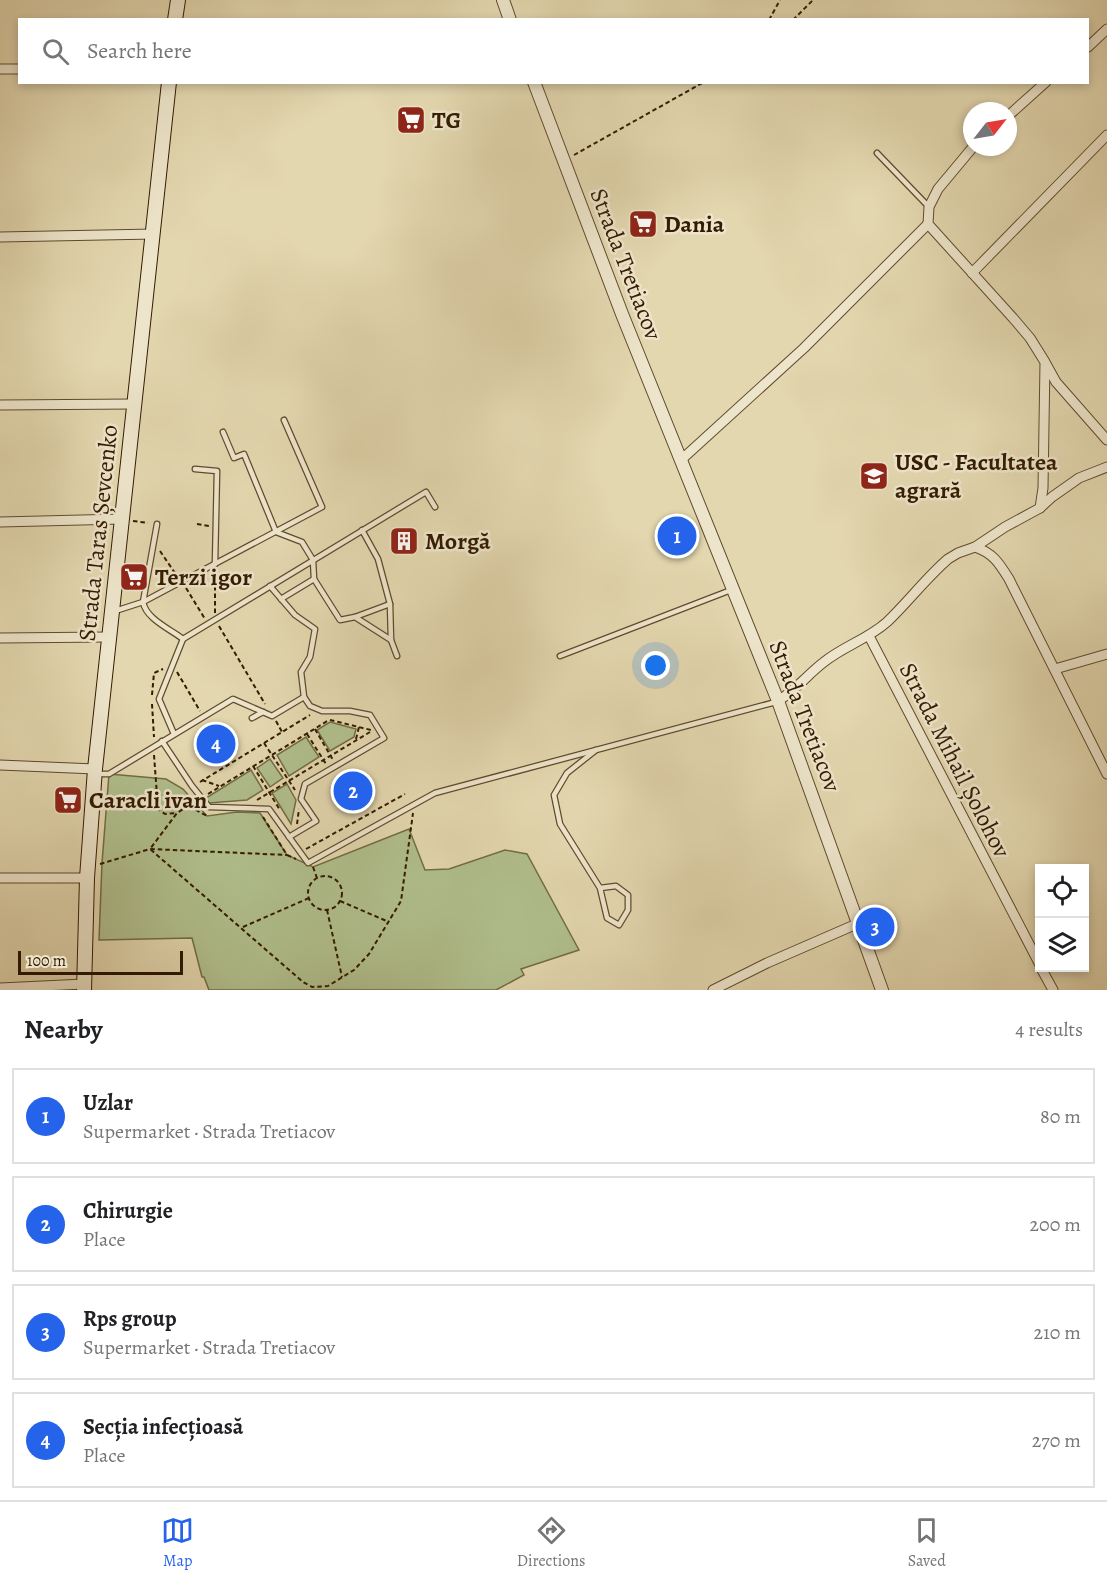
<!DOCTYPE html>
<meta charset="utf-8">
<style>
body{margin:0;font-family:Alegreya,serif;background:#f6f6f6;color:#202124}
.controls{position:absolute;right:18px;bottom:18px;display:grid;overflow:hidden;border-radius:0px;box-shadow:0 3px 9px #0003}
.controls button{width:54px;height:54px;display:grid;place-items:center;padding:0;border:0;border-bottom:2px solid #e0e0e0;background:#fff;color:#202124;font:30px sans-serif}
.compass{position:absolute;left:963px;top:102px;width:54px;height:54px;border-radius:50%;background:#fff;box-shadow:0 3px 9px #0003;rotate:59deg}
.scale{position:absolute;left:18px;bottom:15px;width:165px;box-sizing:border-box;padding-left:6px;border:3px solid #341b00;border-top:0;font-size:16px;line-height:21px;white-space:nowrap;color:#341b00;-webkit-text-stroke:4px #ede5cb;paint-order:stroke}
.you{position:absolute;left:656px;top:666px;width:21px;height:21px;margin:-15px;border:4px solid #fff;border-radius:50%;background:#1a73e8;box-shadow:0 0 0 9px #1a73e833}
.badge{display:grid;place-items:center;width:39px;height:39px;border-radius:50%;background:#2563eb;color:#fff;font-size:20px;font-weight:700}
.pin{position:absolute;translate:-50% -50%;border:3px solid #fff;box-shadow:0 2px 6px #0006}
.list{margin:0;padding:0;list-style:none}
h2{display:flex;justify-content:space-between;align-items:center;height:78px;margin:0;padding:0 24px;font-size:26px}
h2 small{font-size:20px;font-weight:400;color:#757577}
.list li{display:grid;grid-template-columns:39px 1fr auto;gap:18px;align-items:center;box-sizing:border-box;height:96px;margin:0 12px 12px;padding:0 12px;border:2px solid #e0e0e0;border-radius:0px}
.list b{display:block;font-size:22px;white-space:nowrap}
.list p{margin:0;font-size:20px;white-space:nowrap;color:#757577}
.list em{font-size:20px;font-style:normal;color:#757577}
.icon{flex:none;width:33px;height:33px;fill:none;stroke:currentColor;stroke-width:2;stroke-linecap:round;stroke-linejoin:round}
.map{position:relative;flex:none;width:1107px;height:990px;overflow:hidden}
.search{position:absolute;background:#fff;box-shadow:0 3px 9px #0003;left:18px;right:18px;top:18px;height:66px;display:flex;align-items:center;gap:15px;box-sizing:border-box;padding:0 21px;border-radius:0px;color:#757577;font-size:22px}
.sheet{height:510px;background:#fff}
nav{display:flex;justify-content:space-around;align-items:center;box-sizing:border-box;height:84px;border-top:2px solid #e0e0e0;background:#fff;font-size:16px;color:#757577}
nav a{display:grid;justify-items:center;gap:3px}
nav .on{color:#2563eb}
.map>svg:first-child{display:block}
.green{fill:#b0bf8d;stroke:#726d46;stroke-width:1.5}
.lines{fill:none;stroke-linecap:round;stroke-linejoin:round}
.service-casing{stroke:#604a2c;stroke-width:7}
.minor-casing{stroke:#604a2c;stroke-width:11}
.tertiary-casing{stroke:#604a2c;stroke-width:14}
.secondary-casing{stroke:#341b00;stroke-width:16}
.path{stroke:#341b00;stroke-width:2;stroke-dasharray:4.5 3;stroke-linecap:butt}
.service{stroke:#ede5cb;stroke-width:4.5}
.minor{stroke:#ede5cb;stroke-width:9}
.tertiary{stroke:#ede5cb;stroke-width:12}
.secondary{stroke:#ede5cb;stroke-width:14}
.labels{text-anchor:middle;stroke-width:5;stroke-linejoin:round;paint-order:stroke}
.poi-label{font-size:24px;font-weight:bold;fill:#341b00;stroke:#ede5cb;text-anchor:start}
.street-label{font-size:24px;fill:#341b00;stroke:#ede5cb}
</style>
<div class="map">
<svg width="1107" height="990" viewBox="0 0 1107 990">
<rect width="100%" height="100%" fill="#e3d7af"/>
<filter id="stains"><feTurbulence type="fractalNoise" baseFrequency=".00333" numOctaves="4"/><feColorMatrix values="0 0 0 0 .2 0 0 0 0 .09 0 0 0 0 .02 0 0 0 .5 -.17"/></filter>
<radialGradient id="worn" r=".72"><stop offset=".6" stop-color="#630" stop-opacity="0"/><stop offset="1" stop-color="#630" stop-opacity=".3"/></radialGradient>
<!-- green -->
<g class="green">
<polygon points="330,722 356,729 354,737 330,751 317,730"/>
<polygon points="306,737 319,757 289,776 277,755"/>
<polygon points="270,759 283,778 270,787 257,768"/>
<polygon points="251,770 263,790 247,800 209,803 206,798"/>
<polygon points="109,774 166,779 183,789 207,816 237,812 260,813 287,855 313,867 409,829 425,870 449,869 505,850 527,854 579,950 521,969 524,975 496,990 209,990 204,977 202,977 192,938 99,940 102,863"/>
<polygon points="287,784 296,800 291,824 272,793"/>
</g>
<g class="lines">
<!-- service casing -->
<g class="service-casing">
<g id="service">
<polyline points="877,153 929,207"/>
<polyline points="223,432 234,458 244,454 276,532 302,542 313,560 314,579 340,620 355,617 391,640 397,656"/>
<polyline points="195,469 217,471 215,564"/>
<path d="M157,524L143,602C146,619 170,629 183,639L159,699L174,734"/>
<polyline points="362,530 378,559 390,604 391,640"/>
<polyline points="270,586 295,615 315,629 310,657 301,672 304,697 310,706 322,711 350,711 370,715 384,738 305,784 301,799 316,821 289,837"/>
<polyline points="281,599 314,579"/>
<polyline points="115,611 143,602 322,507 284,420"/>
<polyline points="355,617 390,604"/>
<polyline points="183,639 426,492 435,507"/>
<polyline points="560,656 731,590"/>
<polyline points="252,718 263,712"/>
<polyline points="162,741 192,786 209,807 269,809 308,863 435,793 776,702"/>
<polyline points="596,750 567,773 554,795 560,824 600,888 616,886 628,895 628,910 619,925 607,918 600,888"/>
<polyline points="96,774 109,774 233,699 272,716 304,697"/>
</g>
</g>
<!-- minor casing -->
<g class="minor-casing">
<g id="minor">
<polyline points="1088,47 1107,29"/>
<polyline points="0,69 20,69"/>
<polyline points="1008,116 1046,82"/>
<polyline points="973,147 938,189 929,207 928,224 1013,318 1030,338 1045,362 1043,488 1040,508"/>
<polyline points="0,237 154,234"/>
<polyline points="972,273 1107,135"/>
<polyline points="1046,364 1056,382 1107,440"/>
<polyline points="0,405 134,404"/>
<polyline points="681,460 804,348 928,224"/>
<polyline points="0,522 122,519"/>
<path d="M975,547C993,553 999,563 1009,579L1107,774"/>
<polyline points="869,636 1040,965"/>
<polyline points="0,638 109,637"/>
<polyline points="1055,669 1107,654"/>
<path d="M778,701C798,688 807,675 824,662C844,646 868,639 887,622C908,602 926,578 948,559L958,553L975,547L1005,527L1040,508L1052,497L1079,478L1107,467"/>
<polyline points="0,765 95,769"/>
<polyline points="0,878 87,878"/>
<polyline points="1041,968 1053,990"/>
<polyline points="0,988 84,984"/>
<polyline points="713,990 767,963 859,923"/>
</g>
</g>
<!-- tertiary casing -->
<g class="tertiary-casing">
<g id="tertiary">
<polyline points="503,0 510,20"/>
<polyline points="534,82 622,314 778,701 882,990"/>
</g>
</g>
<!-- secondary casing -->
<g class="secondary-casing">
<g id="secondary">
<polyline points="175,20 178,0"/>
<polyline points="84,990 87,878 95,769 169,82"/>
</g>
</g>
<!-- path -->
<g class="path">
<polyline points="769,20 780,0"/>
<polyline points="793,20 813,0"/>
<polyline points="574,155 704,82"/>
<polyline points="133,521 148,523"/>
<polyline points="197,524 209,526"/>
<polyline points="160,551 177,576"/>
<polyline points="186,588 205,619"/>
<polyline points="215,613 215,573"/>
<polyline points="219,626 265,704"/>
<polyline points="177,672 200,711"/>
<polyline points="152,695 154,673 163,669"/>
<polyline points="152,704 154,737"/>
<polyline points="330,720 371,730"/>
<polyline points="276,721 282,732"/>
<polyline points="315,729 333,760"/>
<polyline points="307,734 326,764"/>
<polyline points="356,739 359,727"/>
<polyline points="264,743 295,790"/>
<polyline points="154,755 158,809 165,814 177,813"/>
<polyline points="253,766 280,810"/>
<polyline points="202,780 219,786"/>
<polyline points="200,782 310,715"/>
<polyline points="208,794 329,720"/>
<polyline points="257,800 370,732"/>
<polyline points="195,801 177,813 150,849 303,982 312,987 328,986 354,970 369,954 401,901 413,813"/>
<polyline points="189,806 207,816"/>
<polyline points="263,817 287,855 296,859"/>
<polyline points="297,824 299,809"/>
<polyline points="306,849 405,794"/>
<polyline points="100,864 150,849 287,855"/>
<polyline points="313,867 317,878"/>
<circle cx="325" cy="893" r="17"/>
<polyline points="340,901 389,922"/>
<polyline points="327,910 342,977"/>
<polyline points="243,927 309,898"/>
</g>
<!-- service -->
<use href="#service" class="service"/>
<!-- minor -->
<use href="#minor" class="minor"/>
<!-- tertiary -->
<use href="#tertiary" class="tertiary"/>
<!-- secondary -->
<use href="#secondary" class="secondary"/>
</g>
<!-- icons -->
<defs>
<g id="supermarket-square" transform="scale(1.5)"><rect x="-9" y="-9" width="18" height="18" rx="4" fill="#8f2418" stroke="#ede5cb"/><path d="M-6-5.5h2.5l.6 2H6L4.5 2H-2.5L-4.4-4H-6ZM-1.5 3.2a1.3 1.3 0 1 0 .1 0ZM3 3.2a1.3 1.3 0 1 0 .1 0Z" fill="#fff"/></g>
<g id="university-square" transform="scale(1.5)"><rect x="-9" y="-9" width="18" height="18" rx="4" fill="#8f2418" stroke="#ede5cb"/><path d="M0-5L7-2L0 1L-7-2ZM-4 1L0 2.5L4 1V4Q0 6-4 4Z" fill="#fff"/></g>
<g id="building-square" transform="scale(1.5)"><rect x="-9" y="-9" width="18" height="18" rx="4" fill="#8f2418" stroke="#ede5cb"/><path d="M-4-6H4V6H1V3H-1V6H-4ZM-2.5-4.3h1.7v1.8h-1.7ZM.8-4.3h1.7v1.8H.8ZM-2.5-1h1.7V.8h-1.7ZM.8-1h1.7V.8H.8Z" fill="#fff"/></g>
</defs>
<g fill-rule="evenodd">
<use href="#supermarket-square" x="411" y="120"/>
<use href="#supermarket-square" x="643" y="224"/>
<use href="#university-square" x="874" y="476"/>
<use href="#building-square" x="404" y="541"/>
<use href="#supermarket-square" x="134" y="577"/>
<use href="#supermarket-square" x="68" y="800"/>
</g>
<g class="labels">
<!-- poi labels -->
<g class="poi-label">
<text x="432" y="128">TG</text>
<text x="664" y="232">Dania</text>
<text x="895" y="470">USC - Facultatea<tspan x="895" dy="28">agrară</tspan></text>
<text x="425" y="549">Morgă</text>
<text x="155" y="585">Terzi igor</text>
<text x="89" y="808">Caracli ivan</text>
</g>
<!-- street labels -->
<g class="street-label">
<text transform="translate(626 264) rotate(69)" y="8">Strada Tretiacov</text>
<text transform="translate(98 533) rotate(-84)" y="8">Strada Taras Șevcenko</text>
<text transform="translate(805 716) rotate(69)" y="8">Strada Tretiacov</text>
<text transform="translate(955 760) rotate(63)" y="8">Strada Mihail Șolohov</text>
</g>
</g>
<rect width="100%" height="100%" filter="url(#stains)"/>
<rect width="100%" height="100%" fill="url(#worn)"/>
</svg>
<div class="controls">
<button><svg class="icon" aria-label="locate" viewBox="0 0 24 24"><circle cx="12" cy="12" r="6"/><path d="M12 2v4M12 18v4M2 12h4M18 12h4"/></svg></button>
<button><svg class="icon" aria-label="layers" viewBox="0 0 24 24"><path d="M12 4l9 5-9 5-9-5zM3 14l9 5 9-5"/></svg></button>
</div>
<svg class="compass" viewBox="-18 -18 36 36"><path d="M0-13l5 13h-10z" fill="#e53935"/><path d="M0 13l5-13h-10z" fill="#757577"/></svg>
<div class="scale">100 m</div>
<div class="you"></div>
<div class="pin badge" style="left:677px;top:536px">1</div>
<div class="pin badge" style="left:353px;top:791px">2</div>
<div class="pin badge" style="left:875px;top:927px">3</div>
<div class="pin badge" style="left:216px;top:744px">4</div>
<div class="search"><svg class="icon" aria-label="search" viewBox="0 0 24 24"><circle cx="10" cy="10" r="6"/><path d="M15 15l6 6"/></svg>Search here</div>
</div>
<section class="sheet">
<h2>Nearby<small>4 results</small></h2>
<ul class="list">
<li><span class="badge">1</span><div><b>Uzlar</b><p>Supermarket · Strada Tretiacov</p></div><em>80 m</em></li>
<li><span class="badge">2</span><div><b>Chirurgie</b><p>Place</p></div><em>200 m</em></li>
<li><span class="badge">3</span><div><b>Rps group</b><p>Supermarket · Strada Tretiacov</p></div><em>210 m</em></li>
<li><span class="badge">4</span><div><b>Secția infecțioasă</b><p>Place</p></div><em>270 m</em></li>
</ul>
</section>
<nav>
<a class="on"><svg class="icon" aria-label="map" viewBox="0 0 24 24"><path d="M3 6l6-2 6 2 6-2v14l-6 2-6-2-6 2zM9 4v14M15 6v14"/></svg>Map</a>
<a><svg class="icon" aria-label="directions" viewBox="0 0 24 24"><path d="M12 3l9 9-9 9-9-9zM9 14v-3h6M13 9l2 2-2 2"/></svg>Directions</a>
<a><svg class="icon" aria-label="saved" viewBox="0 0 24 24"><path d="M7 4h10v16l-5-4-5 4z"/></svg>Saved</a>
</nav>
